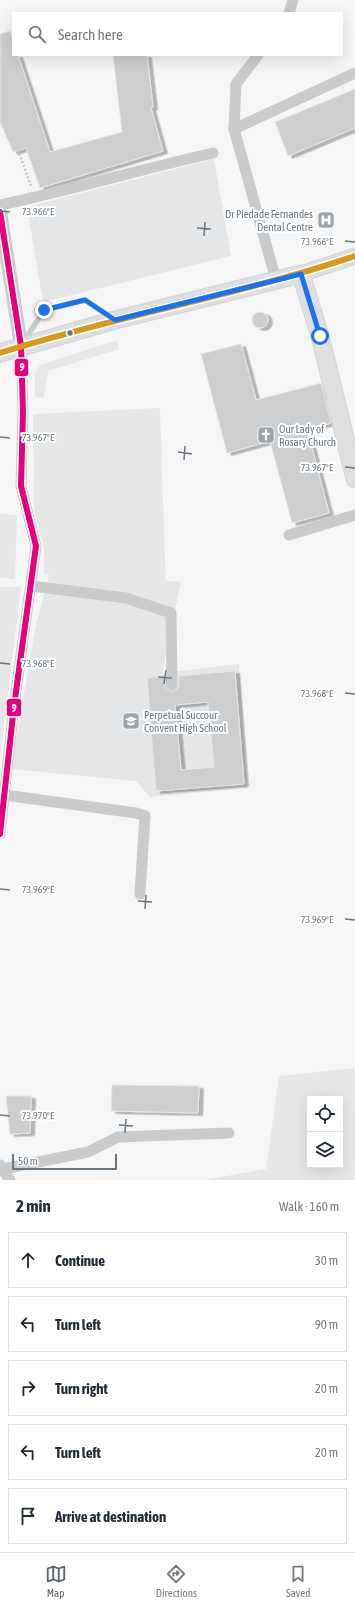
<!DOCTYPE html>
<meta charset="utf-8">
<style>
body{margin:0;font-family:"Asap Condensed",sans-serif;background:#f6f6f7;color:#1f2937}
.controls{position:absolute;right:12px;bottom:12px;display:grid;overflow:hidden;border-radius:0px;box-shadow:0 4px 16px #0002}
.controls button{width:36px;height:36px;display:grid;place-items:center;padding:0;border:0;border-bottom:1px solid #e0e1e3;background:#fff;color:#1f2937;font:20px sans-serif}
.scale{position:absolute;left:12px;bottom:10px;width:105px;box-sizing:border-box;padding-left:4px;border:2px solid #6a7782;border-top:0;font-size:11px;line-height:14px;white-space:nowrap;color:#6a7782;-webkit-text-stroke:3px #fff;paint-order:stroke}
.stop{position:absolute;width:12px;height:12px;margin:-9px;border:3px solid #1a73e8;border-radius:50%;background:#fff}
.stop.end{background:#1a73e8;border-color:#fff;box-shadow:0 1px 4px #0008}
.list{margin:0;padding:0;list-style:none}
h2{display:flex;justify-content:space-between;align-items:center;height:52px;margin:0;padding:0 16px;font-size:17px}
h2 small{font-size:13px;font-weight:400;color:#747a83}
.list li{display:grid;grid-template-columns:26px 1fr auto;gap:12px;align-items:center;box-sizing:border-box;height:56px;margin:0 8px 8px;padding:0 8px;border:1px solid #e0e1e3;border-radius:0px}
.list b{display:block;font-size:15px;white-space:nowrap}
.list em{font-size:13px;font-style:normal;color:#747a83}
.icon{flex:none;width:22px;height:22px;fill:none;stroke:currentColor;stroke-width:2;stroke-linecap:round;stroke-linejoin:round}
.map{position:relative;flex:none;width:355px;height:1180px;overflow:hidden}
.search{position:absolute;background:#fff;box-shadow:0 4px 16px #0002;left:12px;right:12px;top:12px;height:44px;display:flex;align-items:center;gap:10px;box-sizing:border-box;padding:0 14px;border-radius:0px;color:#747a83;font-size:15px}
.sheet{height:372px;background:#fff}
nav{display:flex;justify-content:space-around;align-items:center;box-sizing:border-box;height:56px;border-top:1px solid #e0e1e3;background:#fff;font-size:11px;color:#747a83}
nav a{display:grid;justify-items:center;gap:2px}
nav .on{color:#57606b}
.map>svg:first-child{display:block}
.built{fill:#e5e6e7}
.green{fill:#e5e8e4;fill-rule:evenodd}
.building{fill:#cdcecf;stroke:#e6e6e6;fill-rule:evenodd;filter:url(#shadow)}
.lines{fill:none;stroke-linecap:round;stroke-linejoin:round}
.secondary-casing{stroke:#d2d3d3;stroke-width:17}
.primary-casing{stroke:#d2d3d4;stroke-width:19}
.path{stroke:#c7c8c9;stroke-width:2.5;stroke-dasharray:2 2;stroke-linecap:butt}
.service{stroke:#c9cbcc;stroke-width:5.5}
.minor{stroke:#c9cbcc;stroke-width:11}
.tertiary{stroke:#c9cbcc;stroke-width:14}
.secondary{stroke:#dedfe0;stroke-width:15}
.primary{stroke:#dedfe0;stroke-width:17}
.bus-1-casing{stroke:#fff;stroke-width:9}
.bus-2-casing{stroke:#fff;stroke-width:9}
.bus-1{stroke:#e5007d;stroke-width:6}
.bus-2{stroke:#d49a20;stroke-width:6}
.route{stroke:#1a73e8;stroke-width:5}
.ticks{fill:none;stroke:#6a7782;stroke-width:1.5}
.bus-dot{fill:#6a7782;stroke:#fff;stroke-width:1.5}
.labels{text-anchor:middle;stroke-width:4;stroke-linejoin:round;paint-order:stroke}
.poi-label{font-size:11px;fill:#6a7782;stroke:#fff;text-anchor:start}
.ticks-label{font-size:10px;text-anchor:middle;fill:#6a7782;stroke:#fff;stroke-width:4;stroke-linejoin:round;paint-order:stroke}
.line-badge{stroke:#fff;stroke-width:1.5}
.badge-label{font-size:11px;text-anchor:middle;font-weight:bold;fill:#fff}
</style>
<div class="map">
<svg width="355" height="1180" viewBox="0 0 355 1180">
<defs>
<filter id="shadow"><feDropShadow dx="4.5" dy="2.5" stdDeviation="0" flood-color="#0004"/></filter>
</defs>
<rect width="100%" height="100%" fill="#f6f6f6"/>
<!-- built -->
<g class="built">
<polygon points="214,159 231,256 43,302 27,207"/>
<polygon points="50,572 181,582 162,673 239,664 247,788 150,797 136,781 11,769 36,624"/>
</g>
<!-- green -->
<g class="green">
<polygon points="117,340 119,349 48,371 44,397 35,397 35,374 40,365"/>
<polygon points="160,408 166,591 44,574 44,547 34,512 33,414"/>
<polygon points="0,514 17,515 15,579 0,578"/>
<polygon points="0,587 21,587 0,757"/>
<path d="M355,1068V1180H204L266,1169L279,1076ZM310,1099H340V1165H310Z"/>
</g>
<!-- building -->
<g class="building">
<polygon points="10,31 13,40 13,55 18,55 50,152 122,132 113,55 147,55 153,107 151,108 163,151 40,188 26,148 13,152 0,122 0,34"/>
<polygon points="355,89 355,128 288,156 275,122"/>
<circle cx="260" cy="320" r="8"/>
<polygon points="241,344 256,400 321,383 331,423 307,429 329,513 292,523 270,441 227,453 201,354"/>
<path d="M235,671L244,784L156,791L147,678L165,677L166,688L172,692L178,688L179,676ZM208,702L214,767L181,770L175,705Z"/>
<polygon points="112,1085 199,1086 198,1113 111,1111"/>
<polygon points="6,1096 31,1096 30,1133 10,1134"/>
</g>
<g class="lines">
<!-- secondary casing -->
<g class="secondary-casing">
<polyline id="secondary" points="301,274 355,256"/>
</g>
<!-- primary casing -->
<g class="primary-casing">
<polyline id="primary" points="0,353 115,320 301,274 320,336 355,479"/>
</g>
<!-- path -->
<polyline class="path" points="18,150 31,186"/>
<!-- service -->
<polyline class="service" points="23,343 44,310 85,300 112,318"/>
<!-- minor -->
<g class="minor">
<polyline points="289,13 293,0"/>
<polyline points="258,55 236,84 234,129 276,280"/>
<polyline points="234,129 355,73"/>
<path d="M0,205C71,190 142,169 213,153"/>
<polyline points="289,535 355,515"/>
<polyline points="31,586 126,598 171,613 172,685"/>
<polyline points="4,795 136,813 145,816 140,894"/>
<polyline points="0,834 14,706 36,546 21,486 23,412 21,346"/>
<polyline points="0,1165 10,1180"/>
<polyline points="3,1169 88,1152 118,1137 229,1133"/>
</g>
<!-- tertiary -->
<polyline class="tertiary" points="0,212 21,346"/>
<!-- secondary -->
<use href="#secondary" class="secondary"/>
<!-- primary -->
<use href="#primary" class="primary"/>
<!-- bus-1 casing -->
<g class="bus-1-casing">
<polyline id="bus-1" points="0,212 21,346 23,412 21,486 36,546 14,706 0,834"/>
</g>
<!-- bus-2 casing -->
<g class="bus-2-casing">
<path id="bus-2" d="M0,353C117,316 239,295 355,256"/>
</g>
<!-- bus-1 -->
<use href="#bus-1" class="bus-1"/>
<!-- bus-2 -->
<use href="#bus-2" class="bus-2"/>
</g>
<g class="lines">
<!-- route -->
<polyline class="route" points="44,310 85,300 115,320 301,274 320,336"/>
</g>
<!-- ticks -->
<path class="ticks" d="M0,211L10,212M197,228L211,229M204,236L205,222M345,241L355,242M0,437L10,438M178,452L192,454M184,460L185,446M345,467L355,468M0,663L10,664M158,677L172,678M164,684L166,670M345,693L355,694M0,889L10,890M138,901L152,902M145,909L146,895M345,919L355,920M0,1115L10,1116M119,1125L133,1126M125,1133L126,1119"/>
<!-- icons -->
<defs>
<g id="hospital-square" transform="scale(0.9)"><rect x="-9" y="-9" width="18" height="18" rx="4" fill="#9ba3ab" stroke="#fff"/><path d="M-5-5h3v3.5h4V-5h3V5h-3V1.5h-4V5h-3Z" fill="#fff"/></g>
<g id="church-square" transform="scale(0.9)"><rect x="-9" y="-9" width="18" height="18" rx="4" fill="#9ba3ab" stroke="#fff"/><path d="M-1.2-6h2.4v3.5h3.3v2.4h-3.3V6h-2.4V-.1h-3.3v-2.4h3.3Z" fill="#fff"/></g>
<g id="school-square" transform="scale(0.9)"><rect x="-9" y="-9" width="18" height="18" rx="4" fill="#9ba3ab" stroke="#fff"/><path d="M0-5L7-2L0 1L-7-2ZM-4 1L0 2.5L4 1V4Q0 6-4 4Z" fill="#fff"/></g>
</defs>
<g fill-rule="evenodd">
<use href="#hospital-square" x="326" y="220"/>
<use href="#church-square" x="266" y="435"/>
<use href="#school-square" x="131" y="721"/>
</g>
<!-- markers -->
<circle class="bus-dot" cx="70" cy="333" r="3.5"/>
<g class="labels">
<!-- poi labels -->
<g class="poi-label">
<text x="313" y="218" text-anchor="end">Dr Piedade Fernandes<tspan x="313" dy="13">Dental Centre</tspan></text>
<text x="279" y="433">Our Lady of<tspan x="279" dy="13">Rosary Church</tspan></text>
<text x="144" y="719">Perpetual Succour<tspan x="144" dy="13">Convent High School</tspan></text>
</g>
</g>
<g class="ticks-label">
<text x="38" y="215">73.966°E</text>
<text x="317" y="245">73.966°E</text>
<text x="38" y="441">73.967°E</text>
<text x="317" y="471">73.967°E</text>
<text x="38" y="667">73.968°E</text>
<text x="317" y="697">73.968°E</text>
<text x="38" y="893">73.969°E</text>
<text x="317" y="923">73.969°E</text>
<text x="38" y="1119">73.970°E</text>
</g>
<g class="line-badge">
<rect x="14" y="358" width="15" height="19" rx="4" fill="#e5007d"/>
<rect x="6" y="698" width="16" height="19" rx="4" fill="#e5007d"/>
</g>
<g class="badge-label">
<text x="22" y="371">9</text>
<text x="14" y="712">9</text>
</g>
</svg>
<div class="controls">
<button><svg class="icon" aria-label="locate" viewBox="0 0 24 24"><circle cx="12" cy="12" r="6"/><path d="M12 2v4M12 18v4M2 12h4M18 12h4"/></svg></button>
<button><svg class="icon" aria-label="layers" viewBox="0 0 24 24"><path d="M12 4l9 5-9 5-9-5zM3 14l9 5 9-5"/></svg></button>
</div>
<div class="scale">50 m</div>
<div class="stop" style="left:320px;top:336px"></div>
<div class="stop end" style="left:44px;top:310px"></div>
<div class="search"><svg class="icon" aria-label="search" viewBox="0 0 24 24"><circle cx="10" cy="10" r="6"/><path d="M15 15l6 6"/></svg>Search here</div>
</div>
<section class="sheet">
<h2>2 min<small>Walk · 160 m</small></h2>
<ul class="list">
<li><svg class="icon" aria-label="ahead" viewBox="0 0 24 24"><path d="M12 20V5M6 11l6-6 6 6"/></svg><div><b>Continue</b></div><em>30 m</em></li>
<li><svg class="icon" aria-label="left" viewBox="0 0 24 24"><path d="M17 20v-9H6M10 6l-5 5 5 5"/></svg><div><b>Turn left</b></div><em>90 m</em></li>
<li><svg class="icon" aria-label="right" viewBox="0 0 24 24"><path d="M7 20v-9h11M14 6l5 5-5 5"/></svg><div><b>Turn right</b></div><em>20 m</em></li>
<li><svg class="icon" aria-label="left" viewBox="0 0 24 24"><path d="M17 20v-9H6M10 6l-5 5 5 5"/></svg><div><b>Turn left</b></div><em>20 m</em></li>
<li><svg class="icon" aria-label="arrive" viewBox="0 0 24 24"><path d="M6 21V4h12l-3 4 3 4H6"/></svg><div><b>Arrive at destination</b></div></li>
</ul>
</section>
<nav>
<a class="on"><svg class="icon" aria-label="map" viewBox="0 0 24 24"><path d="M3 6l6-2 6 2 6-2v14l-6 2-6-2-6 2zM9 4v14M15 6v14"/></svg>Map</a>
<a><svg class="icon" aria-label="directions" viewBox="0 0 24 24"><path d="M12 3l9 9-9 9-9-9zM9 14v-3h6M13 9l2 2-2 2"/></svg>Directions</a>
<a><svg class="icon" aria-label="saved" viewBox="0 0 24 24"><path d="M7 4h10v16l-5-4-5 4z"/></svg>Saved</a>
</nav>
